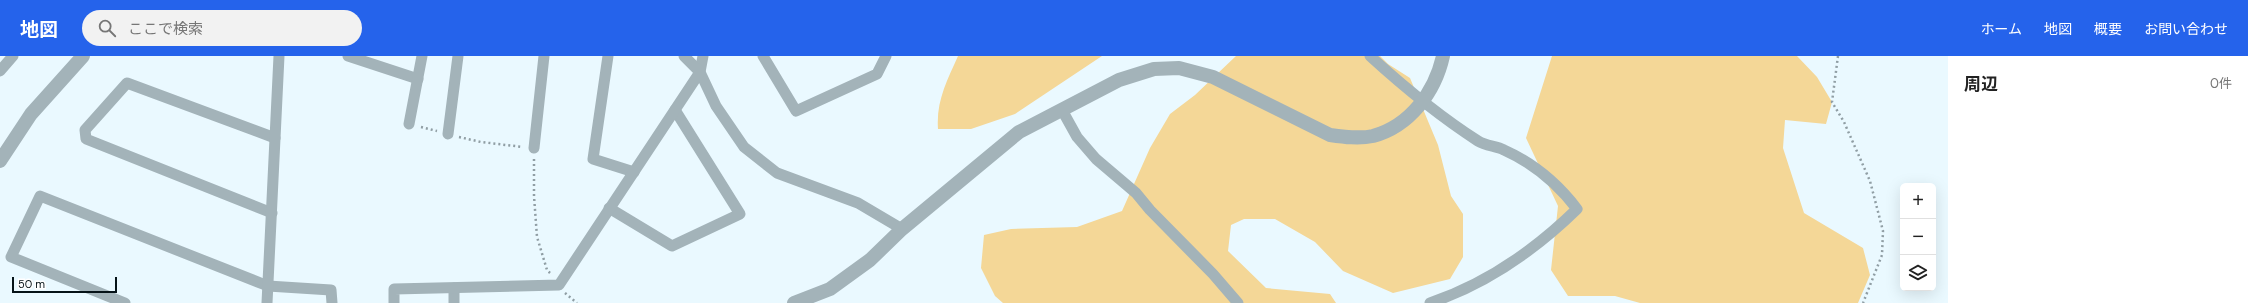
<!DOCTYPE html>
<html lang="ja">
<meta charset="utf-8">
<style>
body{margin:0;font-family:"DM Sans","Noto Sans JP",sans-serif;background:#f2f2f2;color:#222}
.controls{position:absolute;right:12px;bottom:12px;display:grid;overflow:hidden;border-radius:6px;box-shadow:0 4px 16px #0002}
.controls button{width:36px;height:36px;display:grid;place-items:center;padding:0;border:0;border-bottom:1px solid #e0e0e0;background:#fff;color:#222;font:20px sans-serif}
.scale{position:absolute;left:12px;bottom:10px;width:105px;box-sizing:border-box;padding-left:4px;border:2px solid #061318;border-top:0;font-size:11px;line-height:14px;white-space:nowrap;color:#061318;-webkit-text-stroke:3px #fff;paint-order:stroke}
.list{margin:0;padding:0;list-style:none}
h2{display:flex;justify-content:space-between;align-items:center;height:52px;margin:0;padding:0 16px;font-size:17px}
h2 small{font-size:13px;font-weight:400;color:#767676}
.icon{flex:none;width:22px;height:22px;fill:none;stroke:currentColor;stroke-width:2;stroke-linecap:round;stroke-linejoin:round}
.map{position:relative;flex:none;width:1948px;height:247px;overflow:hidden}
header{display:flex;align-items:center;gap:24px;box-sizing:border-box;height:56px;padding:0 20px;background:#2563eb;color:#fff}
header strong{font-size:19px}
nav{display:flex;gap:22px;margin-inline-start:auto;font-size:14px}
.search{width:280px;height:36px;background:#f2f2f2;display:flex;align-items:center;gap:10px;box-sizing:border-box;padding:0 14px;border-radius:22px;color:#767676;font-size:15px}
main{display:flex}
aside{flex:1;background:#fff}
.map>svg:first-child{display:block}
.green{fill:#f4d797}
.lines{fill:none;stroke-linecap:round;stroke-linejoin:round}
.path{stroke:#909ea4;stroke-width:2.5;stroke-dasharray:2 3;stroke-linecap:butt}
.minor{stroke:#a3b3b9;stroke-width:11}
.tertiary{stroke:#a3b3b9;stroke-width:14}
</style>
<header>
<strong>地図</strong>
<div class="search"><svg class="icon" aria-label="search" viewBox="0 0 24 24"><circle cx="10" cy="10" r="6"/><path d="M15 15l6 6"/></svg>ここで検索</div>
<nav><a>ホーム</a><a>地図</a><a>概要</a><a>お問い合わせ</a></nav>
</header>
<main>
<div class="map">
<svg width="1948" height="247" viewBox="0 0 1948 247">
<rect width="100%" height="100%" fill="#eaf9ff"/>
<!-- green -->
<g class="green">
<path d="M958,0H1102L1015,58L971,73H938C936,45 947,25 958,0Z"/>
<polygon points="1236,0 1380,0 1388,8 1410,22 1438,89 1451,140 1463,158 1463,201 1450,223 1393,237 1343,215 1315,186 1275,163 1244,163 1231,169 1228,195 1266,232 1330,238 1336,247 1003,247 995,240 981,212 984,179 1011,173 1077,171 1122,155 1150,92 1170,58 1195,39"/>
<polygon points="1552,0 1797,0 1817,21 1832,46 1826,68 1785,64 1783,92 1804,157 1863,192 1870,219 1858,247 1640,247 1615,240 1568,240 1551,214 1558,150 1526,82"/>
</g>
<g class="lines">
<!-- path -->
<g class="path">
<polyline points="1838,0 1832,46 1844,66 1870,125 1883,175 1882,199 1863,247"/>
<polyline points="421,71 437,75"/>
<polyline points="459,81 481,86 523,91"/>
<polyline points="534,103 534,140 537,181 547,214 550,217"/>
<polyline points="565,237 577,247"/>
</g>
<!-- minor -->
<g class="minor">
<polyline points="348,0 418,23"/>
<polyline points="608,0 593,103 634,116"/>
<polyline points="703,0 700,16 716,50 744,91 777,117 858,147 902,173"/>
<polyline points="763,0 796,55 877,18 886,0"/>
<path d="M1370,0C1404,31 1439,60 1478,85C1486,90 1496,90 1504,94C1533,107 1558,128 1577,153C1534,195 1486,228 1430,247"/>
<polyline points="0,15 13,0"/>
<polyline points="1062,54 1077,81 1096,103 1136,137 1150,154 1213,218 1238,247"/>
<polyline points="409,68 422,0"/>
<polyline points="448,78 458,0"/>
<polyline points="534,92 544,0"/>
<polyline points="609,152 672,190 740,158 675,54"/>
<polyline points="272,157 86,83 85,74 127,27 275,82"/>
<polyline points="454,232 454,247"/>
<polyline points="125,247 11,201 40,140 268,230 331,234 332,247"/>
<polyline points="267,247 279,0"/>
<polyline points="394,247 394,233 559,229 700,16 684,0"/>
</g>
<!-- tertiary -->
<g class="tertiary">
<polyline points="0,105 31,58 83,0"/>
<path d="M794,247L830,233L870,204L902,173L1019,76L1119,24L1154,13L1179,12L1213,21L1330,79C1344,81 1359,83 1373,80C1410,70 1435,36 1443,0"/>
</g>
</g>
</svg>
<div class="controls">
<button>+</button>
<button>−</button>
<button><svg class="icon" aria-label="layers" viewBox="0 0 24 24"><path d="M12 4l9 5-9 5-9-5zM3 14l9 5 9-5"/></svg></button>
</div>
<div class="scale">50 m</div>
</div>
<aside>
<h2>周辺<small>0件</small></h2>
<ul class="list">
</ul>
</aside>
</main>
